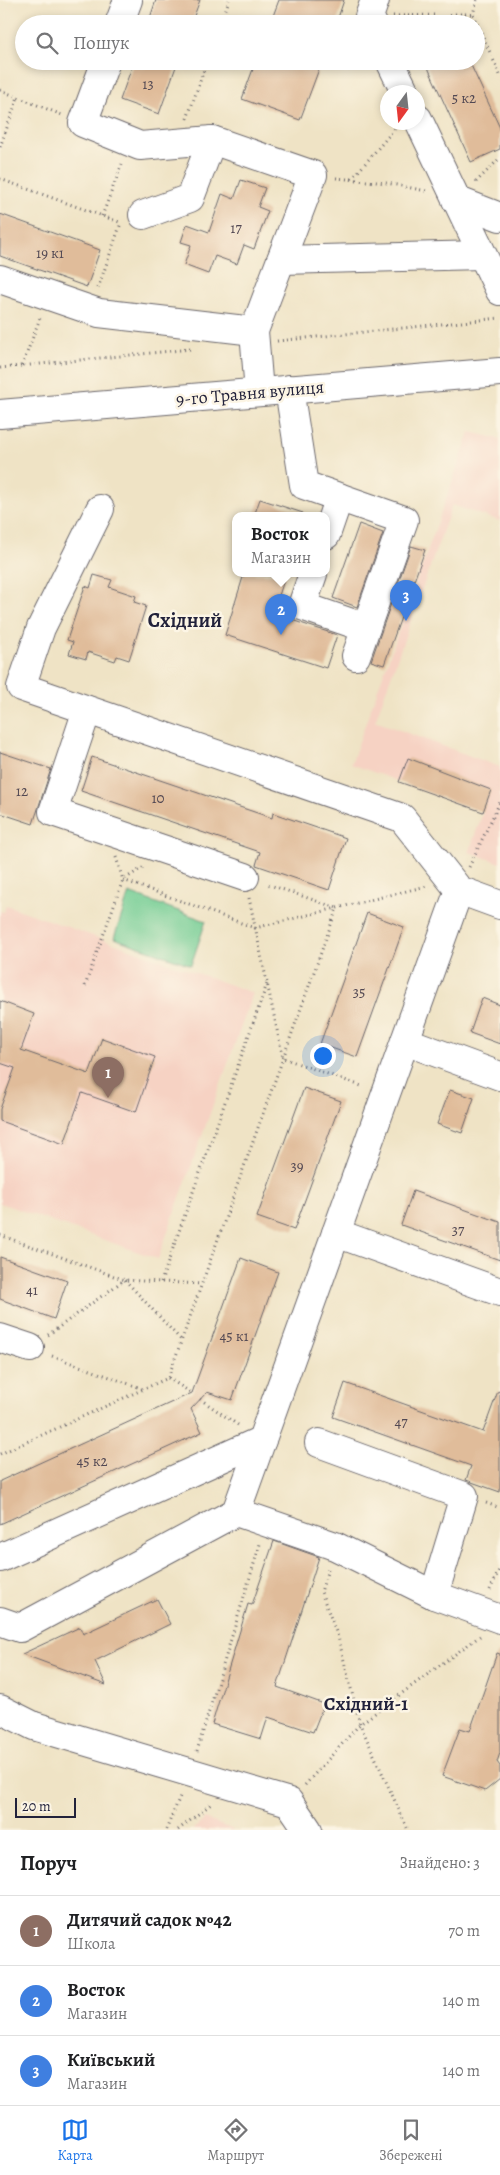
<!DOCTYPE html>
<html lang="uk">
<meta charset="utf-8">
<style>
body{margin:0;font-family:Alegreya,serif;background:#f2f2f2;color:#202124}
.compass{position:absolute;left:380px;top:85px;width:45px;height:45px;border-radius:50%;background:#fff;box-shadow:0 2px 8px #0003;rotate:195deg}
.scale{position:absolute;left:15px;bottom:12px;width:61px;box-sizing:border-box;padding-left:5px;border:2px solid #22223b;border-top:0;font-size:14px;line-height:18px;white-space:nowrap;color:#22223b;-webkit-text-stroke:4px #fcf5e5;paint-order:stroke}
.you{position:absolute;left:322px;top:1055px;width:18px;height:18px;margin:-12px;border:4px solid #fff;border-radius:50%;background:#1a73e8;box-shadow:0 0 0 8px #1a73e833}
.badge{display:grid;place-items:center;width:32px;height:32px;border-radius:50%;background:#1a73e8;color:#fff;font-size:16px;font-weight:700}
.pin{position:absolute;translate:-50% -41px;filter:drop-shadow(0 1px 2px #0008)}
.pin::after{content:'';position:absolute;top:26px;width:18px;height:15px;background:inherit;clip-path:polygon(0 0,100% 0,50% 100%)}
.popup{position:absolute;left:232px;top:512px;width:98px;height:65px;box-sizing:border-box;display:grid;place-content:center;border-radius:10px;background:#fff;filter:drop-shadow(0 1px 4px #0005);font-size:16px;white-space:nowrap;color:#757577}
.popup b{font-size:19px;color:#202124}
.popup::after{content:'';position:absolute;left:50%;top:100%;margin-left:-10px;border:10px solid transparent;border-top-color:#fff}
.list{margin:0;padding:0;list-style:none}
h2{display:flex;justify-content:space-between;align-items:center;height:65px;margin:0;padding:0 20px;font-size:21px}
h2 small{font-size:16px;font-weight:400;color:#757577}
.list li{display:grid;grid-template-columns:32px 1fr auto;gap:15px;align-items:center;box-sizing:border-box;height:70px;padding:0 20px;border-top:1px solid #e0e0e0}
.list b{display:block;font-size:19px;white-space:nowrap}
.list p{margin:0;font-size:16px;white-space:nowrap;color:#757577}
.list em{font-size:16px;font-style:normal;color:#757577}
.icon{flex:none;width:28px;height:28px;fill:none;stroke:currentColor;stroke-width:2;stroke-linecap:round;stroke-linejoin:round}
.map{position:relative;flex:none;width:500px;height:1830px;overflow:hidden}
.search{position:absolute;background:#fff;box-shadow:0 2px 8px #0003;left:15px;right:15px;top:15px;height:55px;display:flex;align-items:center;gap:12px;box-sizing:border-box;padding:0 18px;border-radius:28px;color:#757577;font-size:19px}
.sheet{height:275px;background:#fff}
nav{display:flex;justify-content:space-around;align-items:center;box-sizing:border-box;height:70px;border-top:1px solid #e0e0e0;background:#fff;font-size:14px;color:#757577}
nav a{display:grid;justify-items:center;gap:2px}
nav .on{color:#1a73e8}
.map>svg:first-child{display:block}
.built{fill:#f6d2c3}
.green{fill:#74cd94;stroke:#4b7868}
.building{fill:#e0bc9a}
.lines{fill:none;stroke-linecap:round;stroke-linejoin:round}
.minor-casing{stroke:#6a666b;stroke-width:30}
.path{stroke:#6a666b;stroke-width:3;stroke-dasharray:1 4;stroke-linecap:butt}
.minor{stroke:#fff;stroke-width:28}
.labels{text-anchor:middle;stroke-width:5;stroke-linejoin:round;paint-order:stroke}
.number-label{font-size:15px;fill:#524853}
.street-label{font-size:18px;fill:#22223b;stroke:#fcf5e5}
.neighbourhood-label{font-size:19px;font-weight:bold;fill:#22223b;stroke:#fcf5e5}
.quarter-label{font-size:20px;font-weight:bold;fill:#22223b;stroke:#fcf5e5}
</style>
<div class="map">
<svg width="500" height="1830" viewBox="0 0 500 1830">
<rect width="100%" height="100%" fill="#fcf5e5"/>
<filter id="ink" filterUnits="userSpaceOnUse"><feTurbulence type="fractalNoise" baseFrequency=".02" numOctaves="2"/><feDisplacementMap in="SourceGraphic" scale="10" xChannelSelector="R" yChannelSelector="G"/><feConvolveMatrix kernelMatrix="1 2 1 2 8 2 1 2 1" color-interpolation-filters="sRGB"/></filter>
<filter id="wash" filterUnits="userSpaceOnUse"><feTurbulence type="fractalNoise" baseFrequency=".0096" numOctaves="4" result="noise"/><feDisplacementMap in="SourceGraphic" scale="20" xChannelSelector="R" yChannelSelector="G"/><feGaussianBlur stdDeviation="1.12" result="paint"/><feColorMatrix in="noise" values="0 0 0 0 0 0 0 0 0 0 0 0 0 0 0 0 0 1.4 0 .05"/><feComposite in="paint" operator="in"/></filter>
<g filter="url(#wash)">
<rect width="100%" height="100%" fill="#efe3c5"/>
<!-- built -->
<g class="built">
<polygon points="470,432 500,439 500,521 452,505 375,721 500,767 500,863 469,852 483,812 351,764"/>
<polygon points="6,905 253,993 158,1259 0,1203 0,911 4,912"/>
<polygon points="205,1819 234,1830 193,1830"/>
</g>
<!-- green -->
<polygon class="green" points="129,893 206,921 191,965 114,938"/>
<g id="blocks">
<!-- building -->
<g class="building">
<polygon points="156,0 200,0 191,24 148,24"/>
<polygon points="279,0 344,0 336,24 270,24"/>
<polygon points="134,61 178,61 159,114 120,100"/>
<polygon points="256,61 322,61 300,120 242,99"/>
<polygon points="425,61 469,61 500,128 500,149 471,162"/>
<polygon points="241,180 265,188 258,207 268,211 254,249 244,245 237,264 215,256 208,274 184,265 191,245 181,242 187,224 209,232 222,194 234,199"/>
<polygon points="0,214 100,250 87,287 0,256"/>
<polygon points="260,499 303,513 303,516 254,516"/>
<polygon points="359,524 383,533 357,607 333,598"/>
<polygon points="411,546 425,550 384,665 371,661"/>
<polygon points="244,574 286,574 273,614 337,635 326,668 225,635"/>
<polygon points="94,575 112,580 109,587 136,596 134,602 146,606 129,660 117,656 115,661 88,652 86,659 69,654 73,642 67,640 85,586 90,588"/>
<polygon points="0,752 51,769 33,824 0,813"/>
<polygon points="92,757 272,818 273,813 346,838 329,890 256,865 260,852 81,791"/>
<polygon points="408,758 491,790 483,812 399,782"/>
<polygon points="367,913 404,927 357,1057 320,1044"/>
<polygon points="482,998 500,1005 500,1044 470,1033"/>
<polygon points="0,1001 34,1014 21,1050 89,1074 102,1038 155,1057 136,1112 82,1093 64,1144 0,1121 0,1109 15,1068 0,1063"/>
<polygon points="304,1088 341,1101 294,1230 257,1217"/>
<polygon points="450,1090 474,1098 462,1133 437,1124"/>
<polygon points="413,1191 500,1222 500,1260 401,1225"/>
<polygon points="0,1257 67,1281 54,1319 0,1299"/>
<polygon points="241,1258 278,1272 232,1400 207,1392 191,1409 202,1432 0,1524 0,1481 192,1393"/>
<polygon points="345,1383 483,1432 498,1391 500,1392 500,1492 466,1480 471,1466 333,1417"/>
<polygon points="274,1541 319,1557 277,1687 324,1704 313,1732 268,1717 261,1739 212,1724 248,1604 252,1605"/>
<polygon points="157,1599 170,1624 95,1661 106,1685 22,1654 80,1627 83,1634"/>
<polygon points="497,1653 500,1654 500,1753 497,1762 500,1766 500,1779 485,1791 442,1776 460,1728 470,1731"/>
</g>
</g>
</g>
<g filter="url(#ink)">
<use href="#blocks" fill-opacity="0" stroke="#6a666b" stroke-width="1"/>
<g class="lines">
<!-- minor casing -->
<g class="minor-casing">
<g id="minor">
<polyline points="119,24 128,0"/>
<polyline points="373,24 369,17 375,0"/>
<polyline points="106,61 83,123 140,146 212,140 313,175 254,331 259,392"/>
<polyline points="390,61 405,92"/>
<polyline points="418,119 500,291"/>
<polyline points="456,200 500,217"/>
<polyline points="143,215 190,198 212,140"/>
<polyline points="281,260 482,255"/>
<polyline points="0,279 99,313 254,331"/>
<polyline points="289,389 304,485 404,520 356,656"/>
<polyline points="0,414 500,372"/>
<polyline points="100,509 41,628 21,687 402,818 459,890 500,905"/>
<polyline points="326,535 339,497"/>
<polyline points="313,574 302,606 366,628"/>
<polyline points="87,710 53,812 245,877"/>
<polyline points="405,1041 500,1076"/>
<polyline points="336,1233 500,1292"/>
<polyline points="0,1338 30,1348"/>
<polyline points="319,1443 464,1496 434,1595"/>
<polyline points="236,1512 335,1546 434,1595 500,1619"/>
<polyline points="0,1558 262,1440"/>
<polyline points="0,1621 20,1628 236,1512 459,890"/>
<polyline points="0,1709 34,1726 289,1802 308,1830"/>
</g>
</g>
<!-- path -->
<g class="path">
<polyline points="477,0 473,14 500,75"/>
<polyline points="450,14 473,14"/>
<polyline points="393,16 438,15"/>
<polyline points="221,24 229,0"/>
<polyline points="0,90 62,115"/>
<polyline points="187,119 207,61"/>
<polyline points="0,147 18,97"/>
<polyline points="336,178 387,183 426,191"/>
<polyline points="0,179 122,223"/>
<polyline points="352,179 397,126"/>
<polyline points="476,182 500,158"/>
<polyline points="102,216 122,164"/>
<polyline points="98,288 121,223"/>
<polyline points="277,341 500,318"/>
<polyline points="22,366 40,318"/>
<polyline points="0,368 191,349"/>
<polyline points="116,857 123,880"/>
<polyline points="469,867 500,802"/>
<polyline points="123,880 255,928 427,886"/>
<polyline points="249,898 283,1058 364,1087"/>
<polyline points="85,986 123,880 144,867"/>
<polyline points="0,1235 125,1280 201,1284"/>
<polyline points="125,1280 181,1340"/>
<polyline points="161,1282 267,984"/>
<polyline points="48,1335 124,1280"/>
<polyline points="52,1356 143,1389"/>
<polyline points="168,1378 190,1392"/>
<polyline points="200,1399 238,1425"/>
<polyline points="0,1454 168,1378 337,908 267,884"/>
<polyline points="486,1503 500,1508"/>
<polyline points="328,1569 321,1592 338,1637 360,1724 408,1830"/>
<polyline points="490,1590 500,1568"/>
<polyline points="197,1751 260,1544"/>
<polyline points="305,1785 360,1724 480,1636"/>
<polyline points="166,1830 181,1794"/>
<polyline points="178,1830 211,1804"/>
</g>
<!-- minor -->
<use href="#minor" class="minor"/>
</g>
</g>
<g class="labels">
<!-- number labels -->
<g class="number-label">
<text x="148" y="89">13</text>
<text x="464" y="103">5 к2</text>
<text x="236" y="233">17</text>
<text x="50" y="258">19 к1</text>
<text x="22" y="796">12</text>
<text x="158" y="803">10</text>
<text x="359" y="997">35</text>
<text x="297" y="1171">39</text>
<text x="458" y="1235">37</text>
<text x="32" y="1295">41</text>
<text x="234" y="1341">45 к1</text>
<text x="401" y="1427">47</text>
<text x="92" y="1466">45 к2</text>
</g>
<!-- street labels -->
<g class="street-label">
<text transform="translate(250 393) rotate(-5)" y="6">9-го Травня вулиця</text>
</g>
<!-- neighbourhood labels -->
<g class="neighbourhood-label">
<text x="366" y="1710">Східний-1</text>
</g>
<!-- quarter labels -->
<g class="quarter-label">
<text x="185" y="627">Східний</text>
</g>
</g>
</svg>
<svg class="compass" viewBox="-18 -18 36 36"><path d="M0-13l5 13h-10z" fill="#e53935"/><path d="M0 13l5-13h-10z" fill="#757577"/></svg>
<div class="scale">20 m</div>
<div class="you"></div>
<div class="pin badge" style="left:108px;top:1098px;background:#8d6e63">1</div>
<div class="pin badge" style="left:281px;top:635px;background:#3f7fe0">2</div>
<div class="popup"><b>Восток</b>Магазин</div>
<div class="pin badge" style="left:406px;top:621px;background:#3f7fe0">3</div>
<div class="search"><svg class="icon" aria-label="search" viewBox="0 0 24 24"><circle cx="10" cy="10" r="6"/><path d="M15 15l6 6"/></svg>Пошук</div>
</div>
<section class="sheet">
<h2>Поруч<small>Знайдено: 3</small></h2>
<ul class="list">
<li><span class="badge" style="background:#8d6e63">1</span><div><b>Дитячий садок №42</b><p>Школа</p></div><em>70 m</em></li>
<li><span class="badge" style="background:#3f7fe0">2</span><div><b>Восток</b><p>Магазин</p></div><em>140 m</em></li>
<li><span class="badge" style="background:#3f7fe0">3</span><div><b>Київський</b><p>Магазин</p></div><em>140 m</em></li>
</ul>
</section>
<nav>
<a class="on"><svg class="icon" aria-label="map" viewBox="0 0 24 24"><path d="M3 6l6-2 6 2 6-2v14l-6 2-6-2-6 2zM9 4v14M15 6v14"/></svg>Карта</a>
<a><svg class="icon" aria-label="directions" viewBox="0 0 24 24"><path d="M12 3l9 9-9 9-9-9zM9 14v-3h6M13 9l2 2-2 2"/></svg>Маршрут</a>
<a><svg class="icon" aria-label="saved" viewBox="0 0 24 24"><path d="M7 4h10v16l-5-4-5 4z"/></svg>Збережені</a>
</nav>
